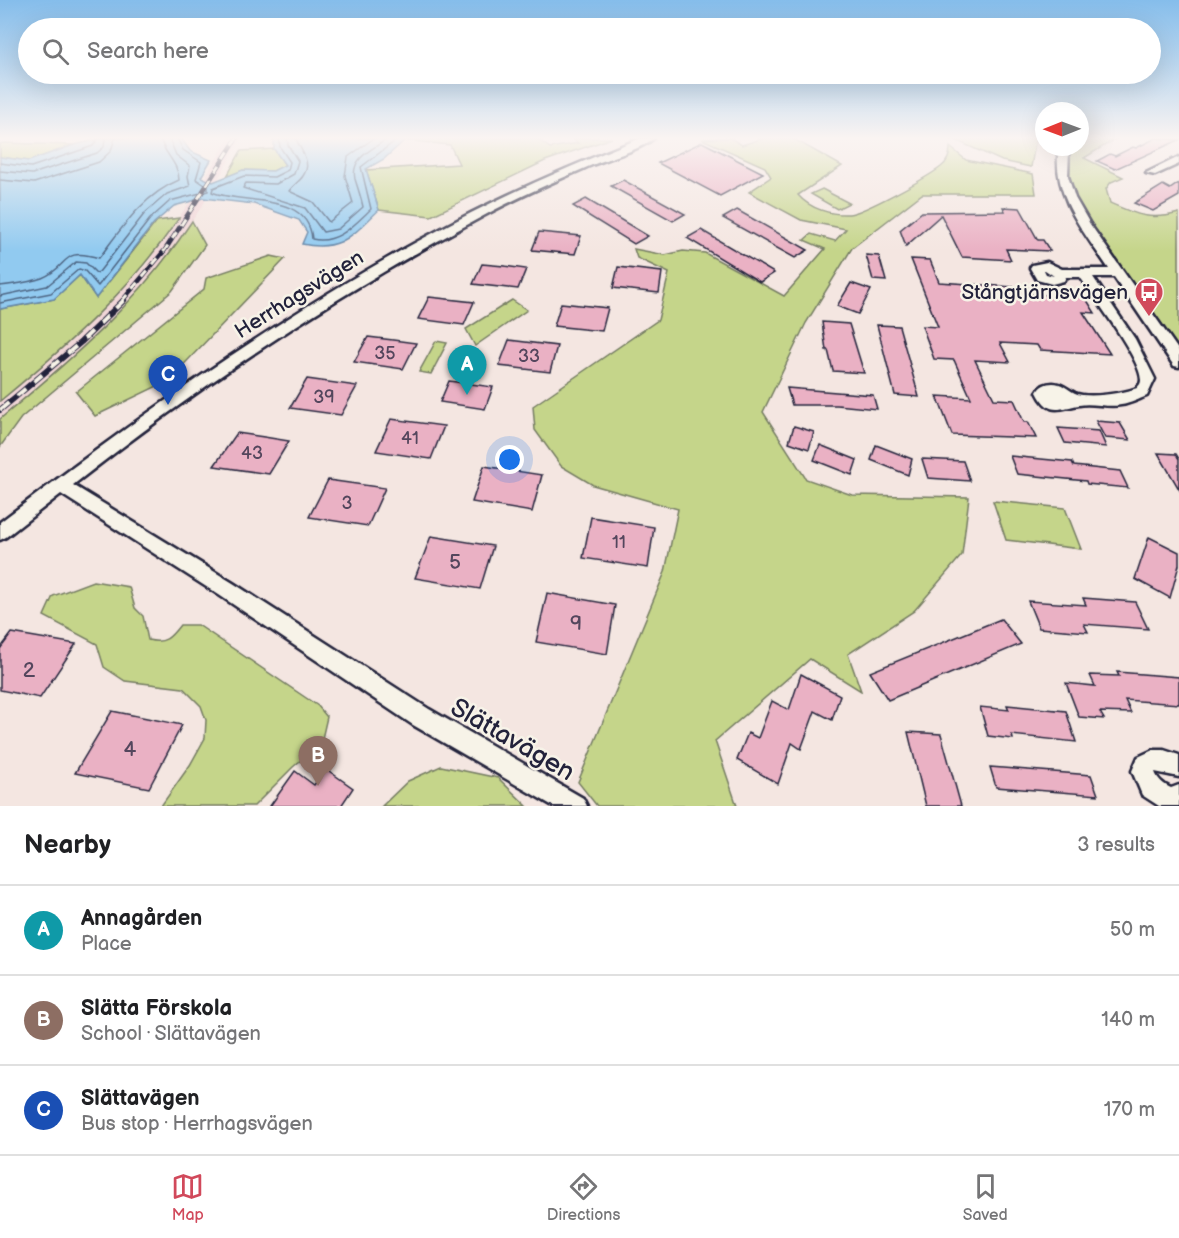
<!DOCTYPE html>
<meta charset="utf-8">
<style>
body{margin:0;font-family:"Balsamiq Sans",sans-serif;background:#f6f6f6;color:#202124}
.compass{position:absolute;left:1035px;top:102px;width:54px;height:54px;border-radius:50%;background:#fff;box-shadow:0 6px 24px #0002;rotate:269deg}
.you{position:absolute;left:510px;top:460px;width:21px;height:21px;margin:-15px;border:4px solid #fff;border-radius:50%;background:#1a73e8;box-shadow:0 0 0 9px #1a73e833}
.badge{display:grid;place-items:center;width:39px;height:39px;border-radius:50%;background:#d1495b;color:#fff;font-size:20px;font-weight:700}
.pin{position:absolute;translate:-50% -50px;filter:drop-shadow(0 2px 3px #0008)}
.pin::after{content:'';position:absolute;top:32px;width:21px;height:18px;background:inherit;clip-path:polygon(0 0,100% 0,50% 100%)}
.list{margin:0;padding:0;list-style:none}
h2{display:flex;justify-content:space-between;align-items:center;height:78px;margin:0;padding:0 24px;font-size:26px}
h2 small{font-size:20px;font-weight:400;color:#757577}
.list li{display:grid;grid-template-columns:39px 1fr auto;gap:18px;align-items:center;box-sizing:border-box;height:90px;padding:0 24px;border-top:2px solid #e0e0e0}
.list b{display:block;font-size:22px;white-space:nowrap}
.list p{margin:0;font-size:20px;white-space:nowrap;color:#757577}
.list em{font-size:20px;font-style:normal;color:#757577}
.icon{flex:none;width:33px;height:33px;fill:none;stroke:currentColor;stroke-width:2;stroke-linecap:round;stroke-linejoin:round}
.map{position:relative;flex:none;width:1179px;height:806px;overflow:hidden}
.search{position:absolute;background:#fff;box-shadow:0 6px 24px #0002;left:18px;right:18px;top:18px;height:66px;display:flex;align-items:center;gap:15px;box-sizing:border-box;padding:0 21px;border-radius:33px;color:#757577;font-size:22px}
.sheet{height:348px;background:#fff}
nav{display:flex;justify-content:space-around;align-items:center;box-sizing:border-box;height:84px;border-top:2px solid #e0e0e0;background:#fff;font-size:16px;color:#757577}
nav a{display:grid;justify-items:center;gap:3px}
nav .on{color:#d1495b}
.map>svg:first-child{display:block}
.built{fill:#f1d6d8}
.green{fill:#c5d58a;stroke:#747c62;stroke-width:1.5}
.water{fill:#91caf0;stroke:#6587a8;stroke-width:1.5}
.lines{fill:none;stroke-linecap:round;stroke-linejoin:round}
.shore{stroke:#4e6583;stroke-width:1.5}
.building{fill:#eab1c4;stroke:#22223b;stroke-width:1.5}
.minor-casing{stroke:#22223b;stroke-width:5}
.minor{fill:#f7f3e8;fill-rule:evenodd}
.rail-far1-casing{stroke:#22223b;stroke-width:4.5}
.rail-casing{stroke:#22223b;stroke-width:6}
.rail-far1{stroke:#f7f3e8;stroke-width:3;stroke-dasharray:8;stroke-linecap:butt}
.rail{stroke:#f7f3e8;stroke-width:4;stroke-dasharray:11;stroke-linecap:butt}
.labels{text-anchor:middle;stroke-width:5;stroke-linejoin:round;paint-order:stroke}
.number-label{font-size:18px;fill:#54465d}
.poi-label{font-size:21px;fill:#22223b;stroke:#f7f3e8;text-anchor:end}
.street-label{font-size:21px;fill:#22223b;stroke:#f7f3e8}
.near-number-label{font-size:21px;fill:#54465d}
.near-street-label{font-size:26px;fill:#22223b;stroke:#f7f3e8}
</style>
<div class="map">
<svg width="1179" height="806" viewBox="0 0 1179 806">
<rect width="100%" height="100%" fill="#f4e6e1"/>
<filter id="ink" filterUnits="userSpaceOnUse"><feTurbulence type="fractalNoise" baseFrequency=".0167" numOctaves="2"/><feDisplacementMap in="SourceGraphic" scale="12" xChannelSelector="R" yChannelSelector="G"/><feConvolveMatrix kernelMatrix="1 2 1 2 8 2 1 2 1" color-interpolation-filters="sRGB"/></filter>
<g filter="url(#ink)">
<!-- built -->
<polygon class="built" points="229,138 242,138 204,203 161,267 91,341 0,419 0,401 75,338 145,266 189,203"/>
<!-- green -->
<g class="green">
<polygon points="405,138 536,138 550,148 578,143 572,138 612,138 545,161 431,216 379,210 366,170 459,164 450,145 405,140"/>
<path d="M730,138L742,145L764,138H792L842,166L798,195C810,209 831,215 849,214C863,213 928,177 941,167C948,162 950,155 950,147L966,160L1033,174L1036,194H922L852,248L806,323L763,412L806,479L852,495L969,497L962,555L914,611L848,654L861,691L810,659L715,741L737,806H597L578,782L665,572L678,509L593,485L561,466L535,430L533,406L658,320L669,273L637,258L634,249L665,255L683,251L705,253L784,296L825,249L804,240L811,234L835,241L846,229L801,220L749,192L771,177L765,167L702,139Z"/>
<polygon points="951,138 1036,138 1031,167 1002,161"/>
<path d="M1080,138H1117L1084,158L1123,177L1111,182L1106,189L1110,203C1137,215 1150,221 1179,213V354L1082,213L1068,179V154L1070,147H1080Z"/>
<polygon points="3,143 74,145 29,161 0,157 0,144"/>
<polygon points="274,149 285,165 273,171 243,170 226,178 241,151"/>
<polygon points="822,189 849,203 837,209 811,194"/>
<path d="M179,218C129,291 68,345 0,401V309L54,299L80,275L96,298L157,221Z"/>
<path d="M192,221L205,245L172,291L21,418L0,447V419C72,359 141,300 192,221Z"/>
<polygon points="271,256 285,259 168,381 95,416 76,392 204,289 206,278"/>
<polygon points="512,300 527,310 475,346 466,329"/>
<polygon points="436,341 447,343 431,374 419,372"/>
<polygon points="993,501 1065,508 1081,549 1006,540"/>
<path d="M93,581L129,587L135,608L143,616L148,640C165,644 170,638 180,625H198L318,706L327,717L321,743L293,767L254,806H161L190,765L205,738L206,720L201,706L183,688L125,681L104,667L97,644L44,616L53,596Z"/>
<polygon points="441,766 498,778 527,806 382,806 408,781"/>
</g>
<!-- water -->
<path class="water" d="M104,138H181L190,151L211,160L201,177L213,182L243,170L273,171L285,165L274,149V141L271,138H405V140L384,159L366,169L379,210C352,235 342,252 302,244L307,232L299,220L254,204L203,198L174,206L154,223L96,298L80,275L54,299L0,309V157L29,161L74,145Z"/>
<g class="lines">
<!-- shore -->
<g class="shore">
<path d="M279,138L280,147L290,162L288,170L274,177L244,176L213,188L212,192C242,205 308,191 312,239C337,245 354,225 371,209L361,167L399,138"/>
<path d="M287,138L288,145L298,161L294,174L276,184L246,183L243,188L305,208L323,232L338,229L363,207C361,197 358,189 355,179C350,157 374,149 388,138"/>
<path d="M296,138C300,151 313,162 303,176C299,182 293,185 289,191L313,202L329,222L353,203L345,176L348,157L374,138"/>
<polyline points="0,163 31,167 93,146 98,138"/>
<polyline points="0,171 32,174 97,153 104,147 105,138"/>
<polyline points="0,180 34,183 99,162 111,151 115,138"/>
<path d="M0,286C13,284 29,283 42,278C70,267 60,246 99,258C122,228 143,195 179,180C179,164 164,154 160,138"/>
<polyline points="0,296 47,286 76,262 86,263 96,273 99,272 145,213 167,194 190,186 188,176 190,166 176,155 169,138"/>
<polyline points="0,303 51,293 79,269 85,271 98,286 150,219 170,201 208,191 208,187 196,179 201,162 183,150 177,138"/>
</g>
</g>
<!-- building -->
<g class="building">
<polygon points="1156,138 1179,140 1115,169 1097,161 1110,154 1115,156 1133,147 1136,148"/>
<polygon points="702,142 763,173 720,196 658,163"/>
<polygon points="623,180 685,214 673,221 611,186"/>
<polygon points="1179,183 1179,196 1153,211 1134,203 1163,185 1170,189"/>
<polygon points="586,199 648,236 634,244 573,206"/>
<polygon points="1003,207 1020,208 1038,240 1043,240 1050,251 1006,249 1011,260 962,257 941,215 906,246 900,230 922,212 1005,211"/>
<polygon points="737,210 808,250 795,258 723,218"/>
<polygon points="701,230 774,273 760,282 687,238"/>
<polygon points="539,232 581,236 575,254 532,250"/>
<polygon points="866,255 879,256 886,281 873,280"/>
<polygon points="911,259 930,260 939,282 1028,288 1032,294 1085,297 1095,313 1083,312 1110,354 1040,350 1037,345 1000,343 1010,362 975,360 994,399 1014,400 1024,422 1028,422 1036,438 952,435 937,396 971,398 954,360 934,359 922,326 938,327"/>
<polygon points="482,264 504,266 526,269 518,289 473,284"/>
<polygon points="618,267 662,272 659,293 613,288"/>
<polygon points="851,283 871,290 858,314 837,306"/>
<polygon points="429,297 474,302 464,325 418,319"/>
<polygon points="561,303 608,308 602,331 554,326"/>
<polygon points="822,322 849,324 864,373 833,371 828,350 826,350"/>
<polygon points="877,325 899,326 919,397 895,395"/>
<polygon points="368,337 393,340 416,343 403,369 354,362"/>
<polygon points="509,340 557,346 550,372 499,366"/>
<polygon points="307,379 357,386 341,415 290,408"/>
<polygon points="449,381 493,387 485,409 440,402"/>
<polygon points="787,388 873,395 877,409 837,405 792,405"/>
<polygon points="391,419 444,426 431,459 376,451"/>
<polygon points="1096,421 1120,423 1130,440 1105,438"/>
<polygon points="794,426 814,432 809,449 789,442"/>
<polygon points="1058,428 1099,431 1106,447 1065,443"/>
<polygon points="237,433 264,437 289,441 269,474 214,466"/>
<polygon points="820,445 857,460 852,475 814,460"/>
<polygon points="876,445 912,459 908,475 871,460"/>
<polygon points="1158,453 1176,454 1179,459 1179,489"/>
<polygon points="1010,456 1072,462 1074,466 1120,471 1128,488 1087,484 1086,481 1017,474"/>
<polygon points="922,459 963,461 970,481 928,478"/>
<polygon points="484,466 542,475 532,512 472,502"/>
<polygon points="328,480 385,488 368,526 309,517"/>
<polygon points="591,517 654,527 648,568 583,558"/>
<polygon points="431,536 493,546 480,589 415,578"/>
<polygon points="1149,537 1179,552 1179,565 1170,598 1135,579"/>
<polygon points="547,593 615,605 607,654 536,642"/>
<polygon points="1083,598 1135,602 1148,629 1084,624 1088,632 1039,628 1028,601 1086,605"/>
<polygon points="1001,619 1021,644 888,700 870,672"/>
<polygon points="12,633 76,644 40,698 0,690 0,649"/>
<polygon points="1117,672 1179,677 1179,704 1125,700 1131,713 1100,712 1104,719 1079,717 1066,683 1095,686 1090,675 1119,676"/>
<polygon points="801,674 840,695 832,720 815,711 801,749 792,743 778,784 737,760 748,733 758,738 772,701 789,710"/>
<polygon points="1007,705 1066,711 1076,742 1012,735 1013,739 988,736 980,707 1009,710"/>
<polygon points="112,711 182,725 149,788 75,773"/>
<polygon points="908,732 941,734 961,806 926,806"/>
<polygon points="990,767 1091,775 1098,795 996,787"/>
<polygon points="326,769 353,788 341,806 270,806 295,771 314,785"/>
</g>
<g class="lines">
<!-- minor casing -->
<g class="minor-casing">
<g id="minor">
<path d="M641,138H654C640,150 609,158 592,165C553,182 513,199 476,220C334,296 200,385 73,485L233,583L429,709L583,798L587,806H553L413,725L219,595L61,494L6,537L0,540V522C149,409 303,299 471,213C526,185 583,161 641,138Z"/>
<path d="M1059,147H1069L1068,176L1075,198L1090,224L1179,351V367L1174,366L1114,277H1093L1135,339L1155,379L1147,396C1139,399 1130,404 1121,405C1107,408 1092,402 1079,405C1060,408 1049,417 1037,392C1040,386 1046,383 1053,383C1062,383 1067,389 1075,393C1088,399 1124,393 1137,388C1139,385 1141,384 1141,380C1141,359 1093,296 1080,277H1066L1064,281L1052,284L1037,280L1030,268L1032,265L1047,262L1062,269H1109C1084,232 1051,194 1059,147ZM1044,270H1045L1054,276L1046,274Z"/>
<polygon points="1179,157 1179,164 1155,175 1146,173"/>
<path d="M1153,750H1164L1179,755V777L1155,772C1157,779 1164,785 1171,788L1179,785V806H1159L1142,795L1132,771L1138,757Z"/>
</g>
</g>
<!-- minor -->
<use href="#minor" class="minor"/>
<!-- rail-far1 casing -->
<g class="rail-far1-casing">
<polyline id="rail-far1" points="122,301 165,250 237,138"/>
</g>
<!-- rail casing -->
<g class="rail-casing">
<polyline id="rail" points="0,410 81,342 124,300"/>
</g>
<!-- rail-far1 -->
<use href="#rail-far1" class="rail-far1"/>
<!-- rail -->
<use href="#rail" class="rail"/>
</g>
</g>
<!-- sky -->
<linearGradient id="sky" x2="0" y2="1"><stop stop-color="#85bdeb"/><stop offset="0.55" stop-color="#faf4f2"/><stop offset="1" stop-color="#faf4f2" stop-opacity="0"/></linearGradient>
<rect width="1179" height="251" fill="url(#sky)"/>
<!-- icons -->
<defs>
<g id="bus-pin" transform="scale(1.5)"><path d="M0 17L-7.5 6A9.5 9.5 0 1 1 7.5 6Z" fill="#d1495b" stroke="#f7f3e8"/><path d="M-5-6H5V4H4V6H2V4H-2V6H-4V4H-5ZM-3.5-4V0h7V-4ZM-3.5 1.2v1.5H-2V1.2ZM2 1.2v1.5H3.5V1.2Z" fill="#fff"/></g>
</defs>
<g fill-rule="evenodd">
<use href="#bus-pin" x="1149" y="292"/>
</g>
<g class="labels">
<!-- number labels -->
<g class="number-label">
<text x="385" y="359">35</text>
<text x="529" y="362">33</text>
<text x="324" y="403">39</text>
<text x="410" y="444">41</text>
<text x="252" y="459">43</text>
<text x="347" y="509">3</text>
<text x="619" y="548">11</text>
</g>
<!-- poi labels -->
<g class="poi-label">
<text x="1128" y="299">Stångtjärnsvägen</text>
</g>
<!-- street labels -->
<g class="street-label">
<text transform="translate(299 294) rotate(-32)" y="7">Herrhagsvägen</text>
</g>
<!-- near-number labels -->
<g class="near-number-label">
<text x="455" y="569">5</text>
<text x="576" y="630">9</text>
<text x="29" y="677">2</text>
<text x="130" y="756">4</text>
</g>
<!-- near-street labels -->
<g class="near-street-label">
<text transform="translate(513 739) rotate(30)" y="9">Slättavägen</text>
</g>
</g>
</svg>
<svg class="compass" viewBox="-18 -18 36 36"><path d="M0-13l5 13h-10z" fill="#e53935"/><path d="M0 13l5-13h-10z" fill="#757577"/></svg>
<div class="you"></div>
<div class="pin badge" style="left:467px;top:395px;background:#0f9aa8">A</div>
<div class="pin badge" style="left:318px;top:786px;background:#8d6e63">B</div>
<div class="pin badge" style="left:168px;top:405px;background:#1a4fb4">C</div>
<div class="search"><svg class="icon" aria-label="search" viewBox="0 0 24 24"><circle cx="10" cy="10" r="6"/><path d="M15 15l6 6"/></svg>Search here</div>
</div>
<section class="sheet">
<h2>Nearby<small>3 results</small></h2>
<ul class="list">
<li><span class="badge" style="background:#0f9aa8">A</span><div><b>Annagården</b><p>Place</p></div><em>50 m</em></li>
<li><span class="badge" style="background:#8d6e63">B</span><div><b>Slätta Förskola</b><p>School · Slättavägen</p></div><em>140 m</em></li>
<li><span class="badge" style="background:#1a4fb4">C</span><div><b>Slättavägen</b><p>Bus stop · Herrhagsvägen</p></div><em>170 m</em></li>
</ul>
</section>
<nav>
<a class="on"><svg class="icon" aria-label="map" viewBox="0 0 24 24"><path d="M3 6l6-2 6 2 6-2v14l-6 2-6-2-6 2zM9 4v14M15 6v14"/></svg>Map</a>
<a><svg class="icon" aria-label="directions" viewBox="0 0 24 24"><path d="M12 3l9 9-9 9-9-9zM9 14v-3h6M13 9l2 2-2 2"/></svg>Directions</a>
<a><svg class="icon" aria-label="saved" viewBox="0 0 24 24"><path d="M7 4h10v16l-5-4-5 4z"/></svg>Saved</a>
</nav>
